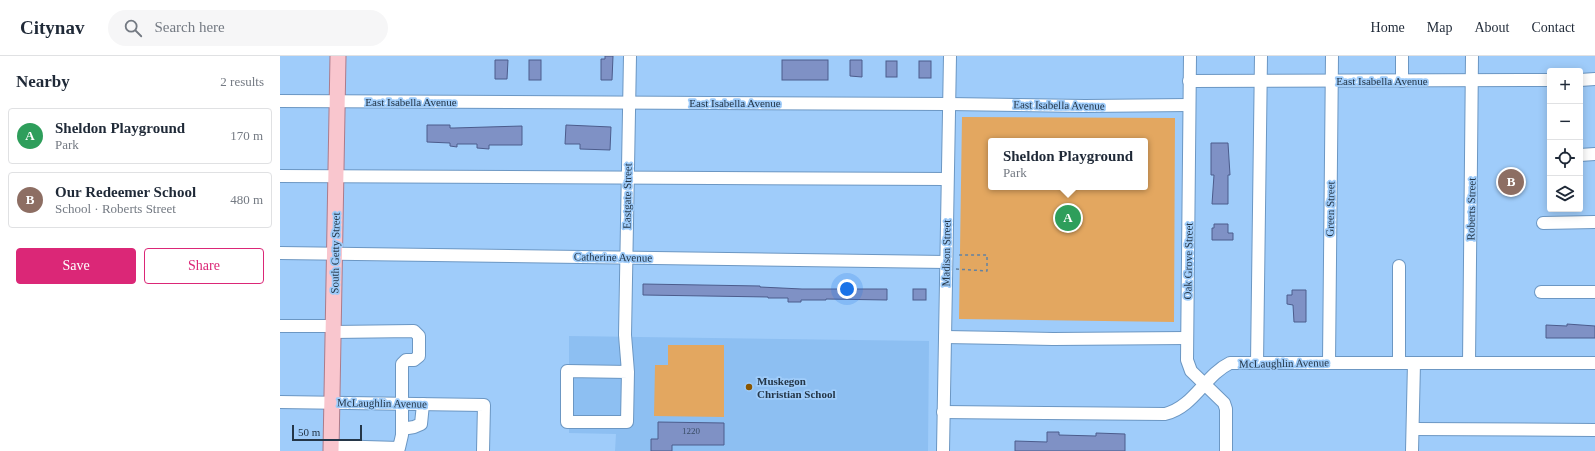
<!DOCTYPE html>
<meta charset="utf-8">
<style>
body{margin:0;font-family:Georgia,serif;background:#f6f6f7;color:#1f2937}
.controls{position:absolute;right:12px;top:12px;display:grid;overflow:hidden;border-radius:4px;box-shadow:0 2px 10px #0003}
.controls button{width:36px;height:36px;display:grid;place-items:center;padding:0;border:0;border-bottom:1px solid #e0e1e3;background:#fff;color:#1f2937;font:20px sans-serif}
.scale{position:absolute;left:12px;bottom:10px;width:70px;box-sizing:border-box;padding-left:4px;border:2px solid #243648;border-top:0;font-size:11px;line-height:14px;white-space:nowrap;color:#243648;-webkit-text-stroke:3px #9fccfa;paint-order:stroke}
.you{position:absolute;left:567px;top:233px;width:14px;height:14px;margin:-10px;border:3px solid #fff;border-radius:50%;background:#1a73e8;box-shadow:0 0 0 6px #1a73e833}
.badge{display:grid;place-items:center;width:26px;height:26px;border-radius:50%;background:#db2777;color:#fff;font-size:13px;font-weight:700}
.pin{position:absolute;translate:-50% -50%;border:2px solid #fff;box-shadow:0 1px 4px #0006}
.popup{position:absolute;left:708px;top:82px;width:160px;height:52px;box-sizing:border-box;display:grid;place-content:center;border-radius:4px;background:#fff;filter:drop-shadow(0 1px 3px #0005);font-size:13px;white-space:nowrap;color:#747a83}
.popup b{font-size:15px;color:#1f2937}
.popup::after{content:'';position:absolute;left:50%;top:100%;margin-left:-8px;border:8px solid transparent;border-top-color:#fff}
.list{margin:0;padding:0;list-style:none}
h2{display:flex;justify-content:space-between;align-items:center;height:52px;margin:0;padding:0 16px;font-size:17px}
h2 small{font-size:13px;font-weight:400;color:#747a83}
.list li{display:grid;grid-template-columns:26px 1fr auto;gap:12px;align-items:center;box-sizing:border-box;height:56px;margin:0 8px 8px;padding:0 8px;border:1px solid #e0e1e3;border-radius:4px}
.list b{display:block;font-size:15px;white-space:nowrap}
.list p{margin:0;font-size:13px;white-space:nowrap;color:#747a83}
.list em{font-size:13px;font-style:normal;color:#747a83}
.actions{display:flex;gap:8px;padding:12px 16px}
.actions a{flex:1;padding:9px 0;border:1px solid #db2777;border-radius:4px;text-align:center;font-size:14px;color:#db2777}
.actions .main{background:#db2777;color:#fff}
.icon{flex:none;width:22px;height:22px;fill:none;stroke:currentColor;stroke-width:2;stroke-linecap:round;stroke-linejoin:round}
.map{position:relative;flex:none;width:1315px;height:395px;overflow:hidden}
header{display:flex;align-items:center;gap:24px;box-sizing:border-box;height:56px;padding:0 20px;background:#fff;border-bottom:1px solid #e0e1e3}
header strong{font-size:19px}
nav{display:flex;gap:22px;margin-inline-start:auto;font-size:14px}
.search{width:280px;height:36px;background:#f6f6f7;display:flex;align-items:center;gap:10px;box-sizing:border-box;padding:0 14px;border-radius:22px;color:#747a83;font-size:15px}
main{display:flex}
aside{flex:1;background:#fff}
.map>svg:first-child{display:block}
.built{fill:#8dbff2}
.green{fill:#e3a760;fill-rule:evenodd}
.building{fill:#7f91c5;stroke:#4c5c8c}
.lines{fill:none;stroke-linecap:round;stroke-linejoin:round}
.minor-casing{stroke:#6c97c3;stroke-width:14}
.major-casing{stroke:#ac7b8a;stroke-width:17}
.path{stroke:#6282a2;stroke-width:1.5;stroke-dasharray:3 3;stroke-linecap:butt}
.minor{stroke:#fff;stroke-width:12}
.major{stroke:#f9c6ce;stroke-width:15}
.poi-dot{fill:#895500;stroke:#9fccfa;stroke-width:1.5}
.labels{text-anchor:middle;stroke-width:3.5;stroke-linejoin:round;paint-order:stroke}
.number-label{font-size:9px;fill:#3b4d67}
.street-label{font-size:11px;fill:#243648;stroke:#9fccfa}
.poi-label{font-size:11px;font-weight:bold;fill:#243648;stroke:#9fccfa;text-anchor:start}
</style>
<header>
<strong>Citynav</strong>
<div class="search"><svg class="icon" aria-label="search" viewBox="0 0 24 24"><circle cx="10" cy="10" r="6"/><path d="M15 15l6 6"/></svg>Search here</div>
<nav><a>Home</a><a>Map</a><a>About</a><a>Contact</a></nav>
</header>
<main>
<aside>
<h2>Nearby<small>2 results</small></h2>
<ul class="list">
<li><span class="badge" style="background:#2e9e5b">A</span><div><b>Sheldon Playground</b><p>Park</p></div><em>170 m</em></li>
<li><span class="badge" style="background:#8d6e63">B</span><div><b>Our Redeemer School</b><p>School · Roberts Street</p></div><em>480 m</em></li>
</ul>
<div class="actions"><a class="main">Save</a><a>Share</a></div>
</aside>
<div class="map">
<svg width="1315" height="395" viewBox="0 0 1315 395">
<rect width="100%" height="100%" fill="#9fccfa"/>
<!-- built -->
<polygon class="built" points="289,280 649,285 648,395 335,395 336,378 289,377"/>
<!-- green -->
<g class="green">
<path d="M682,61L895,62L894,266L679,263ZM711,85H865V131H711Z"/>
<polygon points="388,289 444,289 444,361 374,360 375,309 388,309"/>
</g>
<!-- building -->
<g class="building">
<polygon points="325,0 333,0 332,24 321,24 321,3 325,3"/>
<polygon points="215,4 228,4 227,23 215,23"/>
<rect x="249" y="4" width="12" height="20"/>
<rect x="502" y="4" width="46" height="20"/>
<polygon points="570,4 582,4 582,21 570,20"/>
<rect x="606" y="5" width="11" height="16"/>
<rect x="639" y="5" width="12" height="17"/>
<polygon points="147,69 170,69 170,72 174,72 242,70 242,89 209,89 209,93 197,92 197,88 177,88 177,91 170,90 170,87 147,86"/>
<polygon points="286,69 331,71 330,94 300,93 300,88 285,88"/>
<polygon points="931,87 948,87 950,119 948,119 948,148 932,148 934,119 931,119"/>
<polygon points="934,168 948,168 948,177 953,177 953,184 932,184 932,172 934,172"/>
<polygon points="363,228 480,230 480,231 522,233 607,233 607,244 546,243 546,244 521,244 521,246 508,246 508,242 488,242 488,241 363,239"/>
<rect x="633" y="233" width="13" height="11"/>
<polygon points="1012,234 1026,234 1026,266 1014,266 1013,249 1007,248 1007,239 1012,239"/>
<polygon points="1287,268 1315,270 1315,282 1266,282 1266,269 1287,270"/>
<polygon points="378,366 444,367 444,389 392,389 392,395 371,395 371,383 378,383"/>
<polygon points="767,376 779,376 779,379 816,380 816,377 845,378 845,395 735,395 735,385 767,386"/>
</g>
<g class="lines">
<!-- minor casing -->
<g class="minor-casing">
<g id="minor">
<polyline points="910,0 907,304 911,315 944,347 946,353 946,395"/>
<polyline points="1300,24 1315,23"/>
<polyline points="909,25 1270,24"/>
<polyline points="1122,25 1122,0"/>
<polyline points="0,45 669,48 805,50 909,49"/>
<polyline points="1300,99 1315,98"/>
<polyline points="0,120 667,123"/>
<polyline points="1263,167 1315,166"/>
<polyline points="0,197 666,206"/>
<polyline points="1261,236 1315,236"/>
<polyline points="0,270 53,270"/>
<polyline points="665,281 773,283 907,282"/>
<polyline points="1049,306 1052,0"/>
<polyline points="1119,306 1119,210"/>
<polyline points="977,307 981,0"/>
<polyline points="1189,307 1192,0"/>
<polyline points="348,316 287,315 287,366 347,366 348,316 345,279 350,0"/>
<polyline points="0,346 204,349 203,395"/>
<path d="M663,356L885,358C914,351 925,319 950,307H1315"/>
<polyline points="122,373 134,371 141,368 143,348"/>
<polyline points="1133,373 1315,374"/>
<polyline points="51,390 119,392 122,379 122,308 126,304 134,304 139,300 139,280 134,275 53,276"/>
<polyline points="663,395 670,0"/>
<polyline points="1132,395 1134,307"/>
</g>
</g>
<!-- major casing -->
<g class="major-casing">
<polyline id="major" points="51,395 58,0"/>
</g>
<!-- path -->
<polyline class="path" points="676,213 707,215 707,199 677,199"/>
<!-- minor -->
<use href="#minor" class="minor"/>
<!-- major -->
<use href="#major" class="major"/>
</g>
<!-- markers -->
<circle class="poi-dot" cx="469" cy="331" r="4"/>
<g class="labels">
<!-- number labels -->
<g class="number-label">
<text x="411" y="378">1220</text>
</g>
<!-- street labels -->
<g class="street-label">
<text x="1102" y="29">East Isabella Avenue</text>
<text x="131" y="50">East Isabella Avenue</text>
<text x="455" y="51">East Isabella Avenue</text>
<text transform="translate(779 49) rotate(1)" y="4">East Isabella Avenue</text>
<text transform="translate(347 140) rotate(-89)" y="4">Eastgate Street</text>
<text transform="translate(1050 153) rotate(-89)" y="4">Green Street</text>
<text transform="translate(1191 153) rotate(-89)" y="4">Roberts Street</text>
<text transform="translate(55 197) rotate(-89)" y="4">South Getty Street</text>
<text transform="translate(666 197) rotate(-89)" y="4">Madison Street</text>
<text transform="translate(333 201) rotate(1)" y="4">Catherine Avenue</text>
<text transform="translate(908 205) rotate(-89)" y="4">Oak Grove Street</text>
<text transform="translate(1004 307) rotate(-1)" y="4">McLaughlin Avenue</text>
<text transform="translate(102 347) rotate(1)" y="4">McLaughlin Avenue</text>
</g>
<!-- poi labels -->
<g class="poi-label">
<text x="477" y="329">Muskegon<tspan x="477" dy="13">Christian School</tspan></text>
</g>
</g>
</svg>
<div class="controls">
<button>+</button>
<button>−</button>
<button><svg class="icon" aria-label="locate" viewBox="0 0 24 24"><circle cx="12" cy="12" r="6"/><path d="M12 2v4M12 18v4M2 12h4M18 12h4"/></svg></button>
<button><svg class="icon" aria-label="layers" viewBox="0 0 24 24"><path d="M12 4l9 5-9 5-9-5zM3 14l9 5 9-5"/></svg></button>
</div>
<div class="scale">50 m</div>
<div class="you"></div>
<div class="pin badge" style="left:788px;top:162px;background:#2e9e5b">A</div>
<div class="popup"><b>Sheldon Playground</b>Park</div>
<div class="pin badge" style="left:1231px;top:126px;background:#8d6e63">B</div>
</div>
</main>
